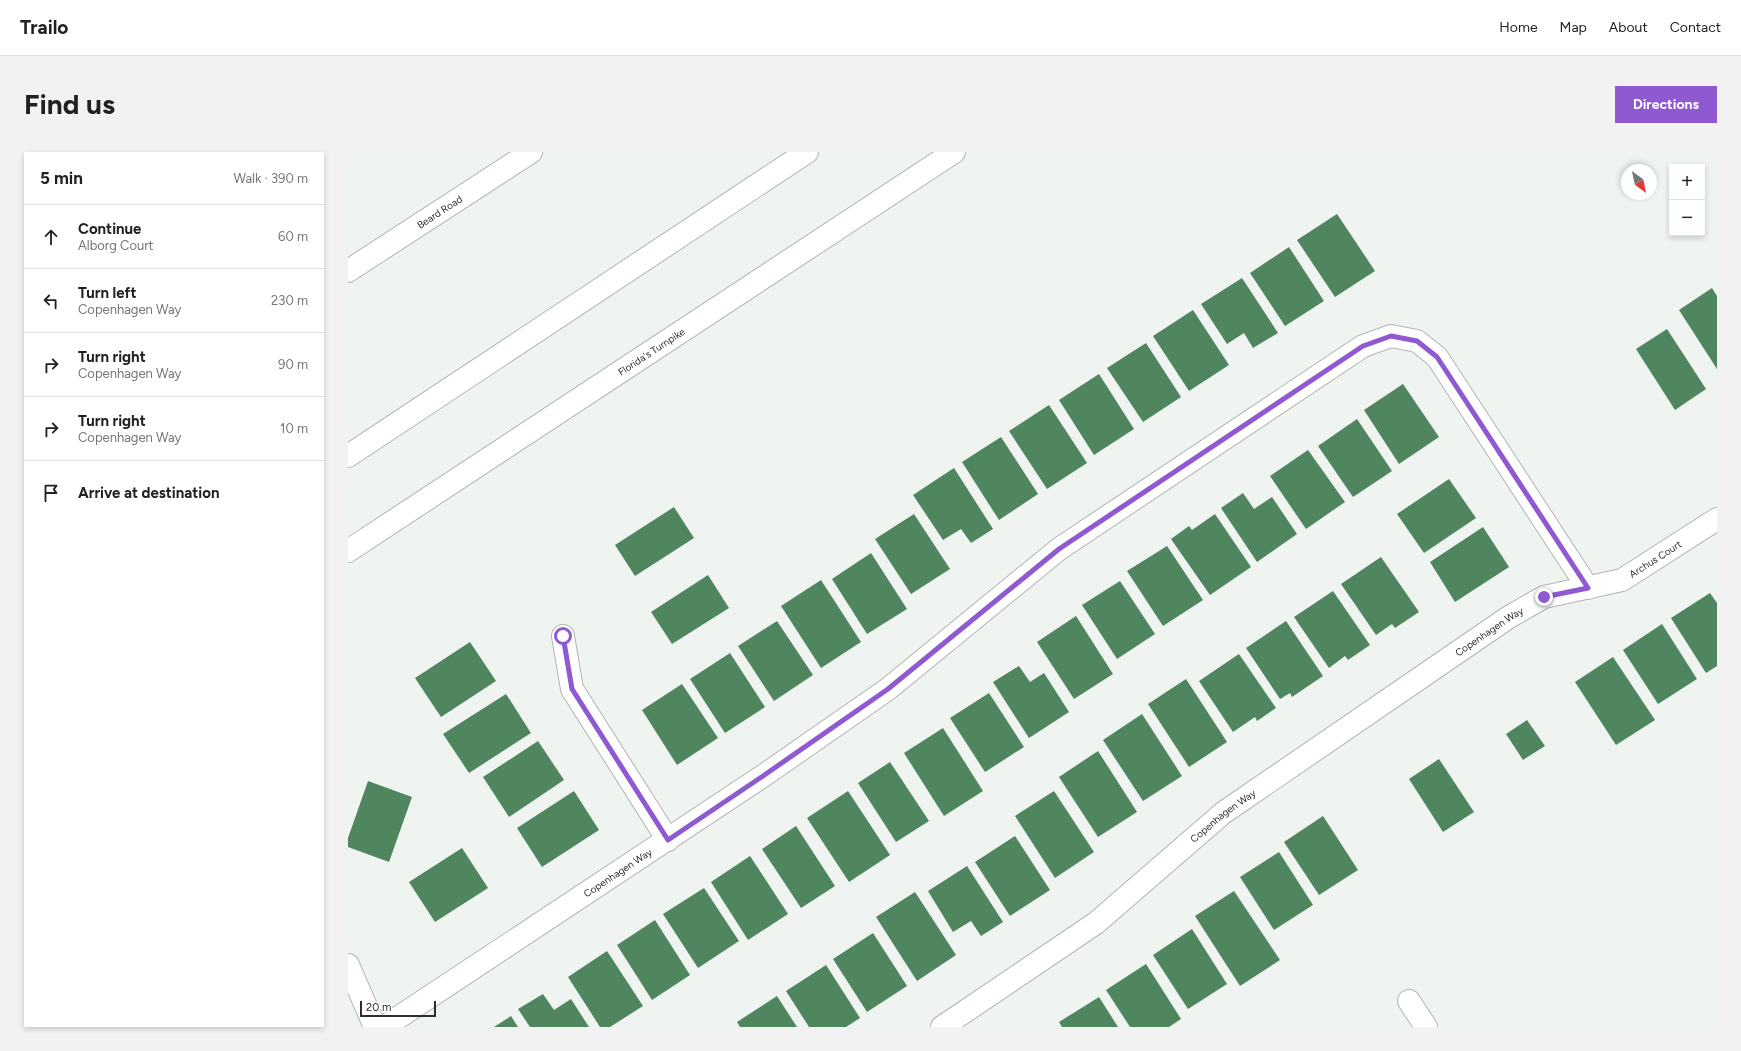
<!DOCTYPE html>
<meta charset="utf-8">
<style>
body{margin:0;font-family:Figtree,sans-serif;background:#f2f2f2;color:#202124}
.controls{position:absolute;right:12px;top:12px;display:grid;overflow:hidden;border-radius:0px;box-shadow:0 2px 6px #0003}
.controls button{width:36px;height:36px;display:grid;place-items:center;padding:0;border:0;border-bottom:1px solid #e0e0e0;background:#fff;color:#202124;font:20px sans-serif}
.compass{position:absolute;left:1273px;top:12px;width:36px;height:36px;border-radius:50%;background:#fff;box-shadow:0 2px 6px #0003;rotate:147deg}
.scale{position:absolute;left:12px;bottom:10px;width:76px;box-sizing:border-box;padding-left:4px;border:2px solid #2c2d2c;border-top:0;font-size:11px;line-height:14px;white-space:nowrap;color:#2c2d2c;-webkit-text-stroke:3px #fff;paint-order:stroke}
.stop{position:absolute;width:12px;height:12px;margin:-9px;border:3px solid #8e59d1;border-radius:50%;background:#fff}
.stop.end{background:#8e59d1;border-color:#fff;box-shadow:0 1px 4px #0008}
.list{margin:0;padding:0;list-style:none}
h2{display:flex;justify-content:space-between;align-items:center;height:52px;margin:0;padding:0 16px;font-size:17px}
h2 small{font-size:13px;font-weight:400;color:#757577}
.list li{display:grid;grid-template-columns:26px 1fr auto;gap:12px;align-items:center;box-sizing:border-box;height:64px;padding:0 16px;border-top:1px solid #e0e0e0}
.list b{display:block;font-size:15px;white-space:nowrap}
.list p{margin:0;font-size:13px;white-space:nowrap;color:#757577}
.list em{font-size:13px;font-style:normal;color:#757577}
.icon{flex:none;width:22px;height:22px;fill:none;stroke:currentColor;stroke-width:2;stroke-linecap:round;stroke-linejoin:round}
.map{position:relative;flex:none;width:1369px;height:875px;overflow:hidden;border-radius:0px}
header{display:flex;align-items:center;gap:24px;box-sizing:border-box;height:56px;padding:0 20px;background:#fff;border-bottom:1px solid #e0e0e0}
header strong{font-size:19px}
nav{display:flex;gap:22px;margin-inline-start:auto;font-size:14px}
.intro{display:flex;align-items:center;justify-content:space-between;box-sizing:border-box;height:96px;padding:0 24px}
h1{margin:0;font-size:28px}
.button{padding:10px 18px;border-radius:0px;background:#8e59d1;color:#fff;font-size:14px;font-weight:700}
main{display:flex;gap:24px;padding:0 24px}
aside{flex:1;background:#fff;border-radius:0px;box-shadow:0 2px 6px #0003}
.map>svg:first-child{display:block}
.building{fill:#50865f}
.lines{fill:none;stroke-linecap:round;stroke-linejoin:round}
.street-casing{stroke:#b1b5b1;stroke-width:24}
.secondary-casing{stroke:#b1b5b1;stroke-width:24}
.highway-casing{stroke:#b1b5b1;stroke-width:24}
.street{stroke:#fff;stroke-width:22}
.secondary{stroke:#fff;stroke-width:22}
.highway{stroke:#fff;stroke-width:22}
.route{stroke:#8e59d1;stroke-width:5}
.labels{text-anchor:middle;stroke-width:3;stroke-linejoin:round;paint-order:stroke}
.street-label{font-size:10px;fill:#2c2d2c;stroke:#fff}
</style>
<header>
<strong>Trailo</strong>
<nav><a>Home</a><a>Map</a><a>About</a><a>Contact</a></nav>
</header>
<div class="intro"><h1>Find us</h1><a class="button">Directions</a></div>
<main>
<aside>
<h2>5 min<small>Walk · 390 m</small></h2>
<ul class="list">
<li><svg class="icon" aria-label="ahead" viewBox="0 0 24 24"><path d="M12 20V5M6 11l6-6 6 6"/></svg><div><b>Continue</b><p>Alborg Court</p></div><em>60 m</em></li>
<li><svg class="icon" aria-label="left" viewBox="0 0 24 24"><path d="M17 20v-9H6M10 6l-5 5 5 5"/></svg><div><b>Turn left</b><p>Copenhagen Way</p></div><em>230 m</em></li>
<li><svg class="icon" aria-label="right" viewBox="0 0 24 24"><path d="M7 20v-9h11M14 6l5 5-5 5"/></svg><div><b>Turn right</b><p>Copenhagen Way</p></div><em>90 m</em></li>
<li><svg class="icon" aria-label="right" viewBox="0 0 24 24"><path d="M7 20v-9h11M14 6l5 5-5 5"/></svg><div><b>Turn right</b><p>Copenhagen Way</p></div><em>10 m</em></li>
<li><svg class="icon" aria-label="arrive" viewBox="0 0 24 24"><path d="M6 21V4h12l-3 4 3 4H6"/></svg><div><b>Arrive at destination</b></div></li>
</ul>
</aside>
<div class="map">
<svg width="1369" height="875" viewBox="0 0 1369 875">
<rect width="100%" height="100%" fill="#eff4f0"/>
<!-- building -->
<g class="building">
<polygon points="989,62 1027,119 987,145 949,88"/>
<polygon points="941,95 976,149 937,174 902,121"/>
<polygon points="894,126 930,181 905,196 896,181 879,192 853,152"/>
<polygon points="1364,136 1369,144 1369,217 1331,158"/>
<polygon points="845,158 881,213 841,239 805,184"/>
<polygon points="1319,177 1358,237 1327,258 1288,197"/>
<polygon points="798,191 833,245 795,270 759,216"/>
<polygon points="751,222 786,277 746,303 711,248"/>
<polygon points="1055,232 1091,285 1051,312 1016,258"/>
<polygon points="701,253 739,311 699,337 661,279"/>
<polygon points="1009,267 1044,319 1005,345 970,294"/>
<polygon points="653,285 690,342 651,368 614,310"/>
<polygon points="960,298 997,350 958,377 922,324"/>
<polygon points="606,316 645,377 623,391 613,377 595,388 565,343"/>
<polygon points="1101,327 1128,366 1076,401 1049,362"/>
<polygon points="895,341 906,357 924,345 949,382 909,410 873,356"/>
<polygon points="326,355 346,386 287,424 267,393"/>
<polygon points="566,362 602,417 563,442 527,387"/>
<polygon points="867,362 903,415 862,443 823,387 841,374 844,378"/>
<polygon points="1135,375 1161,415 1107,450 1082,410"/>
<polygon points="819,394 855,448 815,474 779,419"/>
<polygon points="523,401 559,457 519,482 484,427"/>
<polygon points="1033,405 1071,460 1047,476 1044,472 1028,483 993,432"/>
<polygon points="360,423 381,456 324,492 303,460"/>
<polygon points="473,428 513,490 473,516 433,454"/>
<polygon points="772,429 807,482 769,507 734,453"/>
<polygon points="985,439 1022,493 1000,508 997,504 981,516 946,465"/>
<polygon points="1362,441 1369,451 1369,514 1358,521 1323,466"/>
<polygon points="728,464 765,522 726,547 689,490"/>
<polygon points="429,469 465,523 426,549 390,494"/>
<polygon points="938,469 975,524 944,545 942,541 932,547 898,496"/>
<polygon points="1314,472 1349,527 1310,552 1275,498"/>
<polygon points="122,490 148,529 93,565 67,526"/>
<polygon points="382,501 417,555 377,581 342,527"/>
<polygon points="891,502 928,556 909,569 907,565 885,580 851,529"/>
<polygon points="1265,505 1307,568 1268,593 1227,530"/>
<polygon points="671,514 682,530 696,521 721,560 681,586 645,530"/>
<polygon points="838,527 879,590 841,615 800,552"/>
<polygon points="334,532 370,586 329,613 294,558"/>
<polygon points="641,541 676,595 637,620 602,566"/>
<polygon points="158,542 183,581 121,621 95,582"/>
<polygon points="794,562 834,624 795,649 755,588"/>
<polygon points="1179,568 1197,594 1175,608 1158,582"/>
<polygon points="595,576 635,639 596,664 556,601"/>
<polygon points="190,589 216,628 161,665 135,625"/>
<polygon points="750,599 789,660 750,685 711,625"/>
<polygon points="1091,607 1126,660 1095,680 1061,627"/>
<polygon points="542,610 581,669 548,690 510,631"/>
<polygon points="20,629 64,645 41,710 0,695 0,686"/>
<polygon points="226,639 251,678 194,715 169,676"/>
<polygon points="500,639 542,703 501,730 459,666"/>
<polygon points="706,639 746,700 707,726 667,664"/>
<polygon points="975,664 1010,718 971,743 936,690"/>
<polygon points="448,674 487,734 453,756 414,697"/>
<polygon points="667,684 702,738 662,764 627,710"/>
<polygon points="114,696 140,736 87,770 61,730"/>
<polygon points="931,700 965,753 926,778 892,725"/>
<polygon points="402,704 440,762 400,788 363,730"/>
<polygon points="619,714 655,770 633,784 623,769 605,780 580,739"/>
<polygon points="356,736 391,789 350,816 315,762"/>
<polygon points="886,739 932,808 892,834 847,764"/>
<polygon points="567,740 608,803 569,829 528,765"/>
<polygon points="307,768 342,823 304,848 269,793"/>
<polygon points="844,777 879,832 840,857 805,803"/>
<polygon points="525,781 559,834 519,860 485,807"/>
<polygon points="259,799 295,854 262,875 252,875 220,825"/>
<polygon points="798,812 833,867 821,875 782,875 758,838"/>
<polygon points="478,813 512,866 498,875 461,875 438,839"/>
<polygon points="195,842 206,858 223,847 241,875 182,875 170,857"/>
<polygon points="429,844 449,875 392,875 389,870"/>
<polygon points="751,845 770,875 714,875 711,870"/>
<polygon points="163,864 170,875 146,875"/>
</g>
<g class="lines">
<!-- street casing -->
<g class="street-casing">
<g id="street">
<polyline points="215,484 224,537 320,688"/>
<polyline points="0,813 27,875"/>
<polyline points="1061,849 1078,875"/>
<path id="s1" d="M36,875L415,624L540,537L711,397L1015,194L1043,184L1069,189L1089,205L1240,436"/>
<path id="s2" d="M594,875L748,771L875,661L1161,465L1196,445L1274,428L1369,367"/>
</g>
</g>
<!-- secondary casing -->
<g class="secondary-casing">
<g id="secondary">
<path id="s3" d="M0,119L183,0"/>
</g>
</g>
<!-- highway casing -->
<g class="highway-casing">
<g id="highway">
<polyline points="0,304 459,0"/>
<path id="s4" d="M0,399L606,0"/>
</g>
</g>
<!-- street -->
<use href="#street" class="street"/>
<!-- secondary -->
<use href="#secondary" class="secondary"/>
<!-- highway -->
<use href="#highway" class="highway"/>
</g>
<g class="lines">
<!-- route -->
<polyline class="route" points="215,484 224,537 320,688 415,624 540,537 711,397 1015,194 1043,184 1069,189 1089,205 1240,436 1196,445"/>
</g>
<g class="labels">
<!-- street labels -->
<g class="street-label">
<text dy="4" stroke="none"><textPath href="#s3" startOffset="109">Beard Road</textPath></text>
<text dy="4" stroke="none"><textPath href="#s4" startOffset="363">Florida's Turnpike</textPath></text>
<text dy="4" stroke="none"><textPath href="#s2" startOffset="860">Archus Court</textPath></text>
<text dy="4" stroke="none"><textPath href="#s2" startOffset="676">Copenhagen Way</textPath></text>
<text dy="4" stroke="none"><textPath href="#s2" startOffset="352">Copenhagen Way</textPath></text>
<text dy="4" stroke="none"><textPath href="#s1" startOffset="280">Copenhagen Way</textPath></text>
</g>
</g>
</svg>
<div class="controls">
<button>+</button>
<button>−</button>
</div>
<svg class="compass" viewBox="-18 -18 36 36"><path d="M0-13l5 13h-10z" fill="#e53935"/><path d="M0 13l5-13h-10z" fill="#757577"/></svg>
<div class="scale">20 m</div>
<div class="stop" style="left:215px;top:484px"></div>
<div class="stop end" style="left:1196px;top:445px"></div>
</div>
</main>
